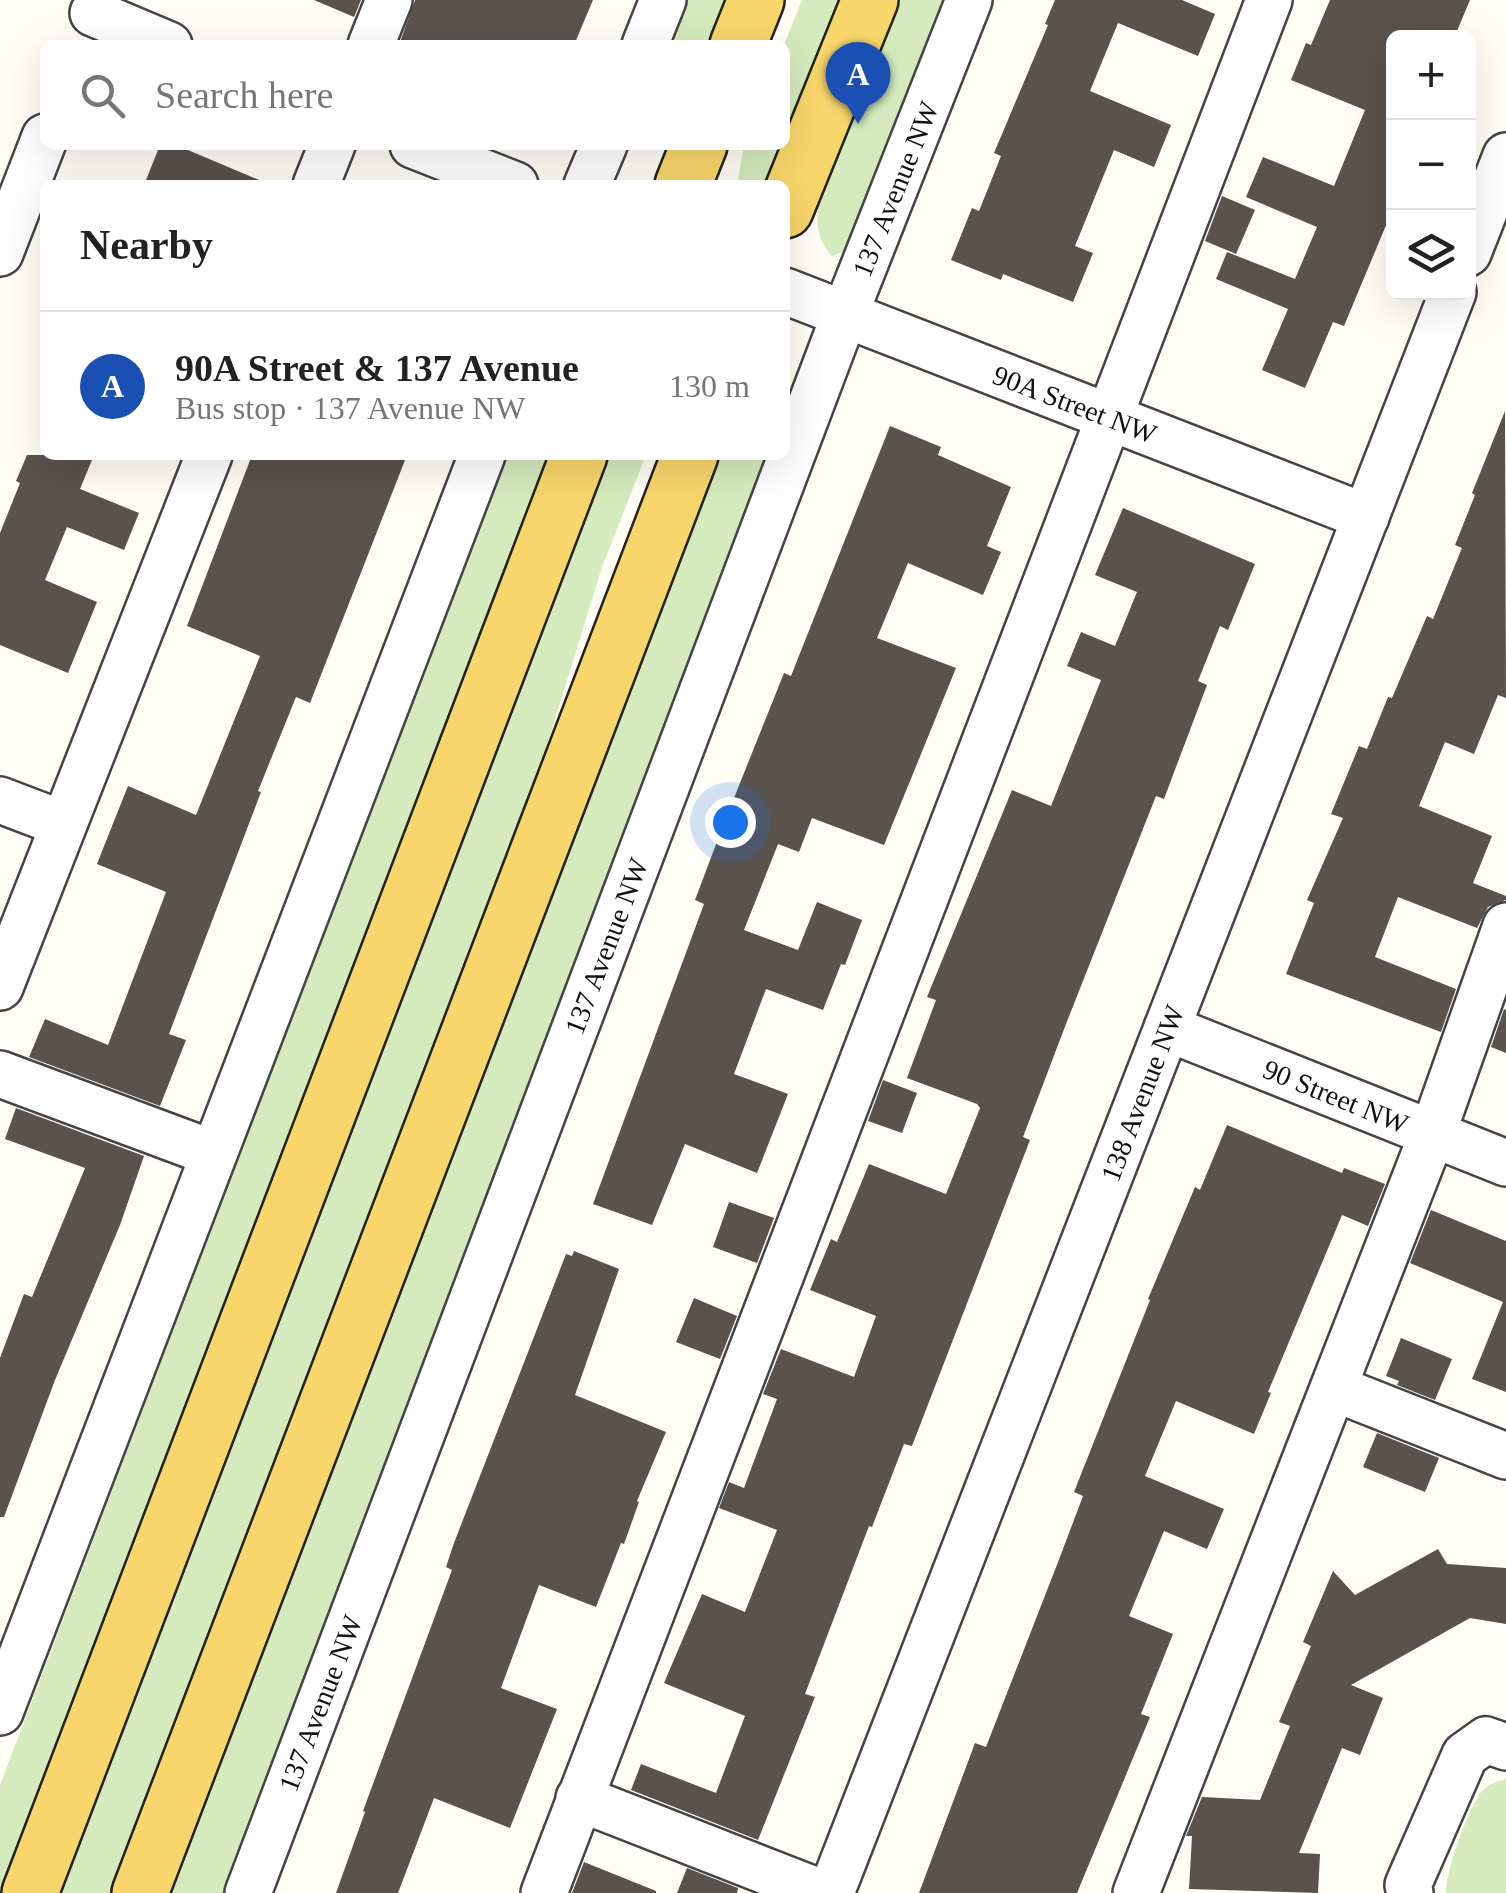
<!DOCTYPE html>
<meta charset="utf-8">
<style>
body{margin:0;font-family:"Times New Roman",serif;background:#f2f2f2;color:#222}
.controls{position:absolute;right:30px;top:30px;display:grid;overflow:hidden;border-radius:15px;box-shadow:0 10px 40px #0002}
.controls button{width:90px;height:90px;display:grid;place-items:center;padding:0;border:0;border-bottom:2px solid #e0e0e0;background:#fff;color:#222;font:50px sans-serif}
.you{position:absolute;left:730px;top:822px;width:35px;height:35px;margin:-25px;border:8px solid #fff;border-radius:50%;background:#1a73e8;box-shadow:0 0 0 15px #1a73e833}
.badge{display:grid;place-items:center;width:65px;height:65px;border-radius:50%;background:#c4262e;color:#fff;font-size:32px;font-weight:700}
.pin{position:absolute;translate:-50% -82px;filter:drop-shadow(0 2px 5px #0008)}
.pin::after{content:'';position:absolute;top:52px;width:35px;height:30px;background:inherit;clip-path:polygon(0 0,100% 0,50% 100%)}
.list{margin:0;padding:0;list-style:none}
h2{display:flex;justify-content:space-between;align-items:center;height:130px;margin:0;padding:0 40px;font-size:42px}
h2 small{font-size:32px;font-weight:400;color:#767676}
.list li{display:grid;grid-template-columns:65px 1fr auto;gap:30px;align-items:center;box-sizing:border-box;height:150px;padding:0 40px;border-top:2px solid #e0e0e0}
.list b{display:block;font-size:38px;white-space:nowrap}
.list p{margin:0;font-size:32px;white-space:nowrap;color:#767676}
.list em{font-size:32px;font-style:normal;color:#767676}
.icon{flex:none;width:55px;height:55px;fill:none;stroke:currentColor;stroke-width:2;stroke-linecap:round;stroke-linejoin:round}
.map{position:relative;flex:none;width:1506px;height:1893px;overflow:hidden}
.search{position:absolute;background:#fff;box-shadow:0 10px 40px #0002;left:40px;top:40px;width:750px;height:110px;display:flex;align-items:center;gap:25px;box-sizing:border-box;padding:0 35px;border-radius:15px;color:#767676;font-size:38px}
.panel{position:absolute;background:#fff;box-shadow:0 10px 40px #0002;left:40px;top:180px;width:750px;height:280px;border-radius:15px}
.map>svg:first-child{display:block}
.green{fill:#d5ebbd}
.building{fill:#5a524d}
.lines{fill:none;stroke-linecap:round;stroke-linejoin:round}
.minor-casing{stroke:#444;stroke-width:50}
.major-casing{stroke:#222;stroke-width:60}
.minor{stroke:#fff;stroke-width:45}
.major{stroke:#f9d66b;stroke-width:55}
.labels{text-anchor:middle;stroke-width:10;stroke-linejoin:round;paint-order:stroke}
.street-label{font-size:28px;fill:#111;stroke:#fff}
</style>
<div class="map">
<svg width="1506" height="1893" viewBox="0 0 1506 1893">
<rect width="100%" height="100%" fill="#fffdf5"/>
<!-- green -->
<g class="green">
<polygon points="687,0 732,0 713,45 669,45"/>
<polygon points="802,0 846,0 779,165 765,185 737,185 744,145 785,145 784,45"/>
<path d="M899,0H953L872,203L843,252L832,256C816,239 816,220 819,198Z"/>
<polygon points="506,455 550,455 0,1893 0,1785"/>
<polygon points="603,455 646,455 602,567 540,768 115,1893 54,1893"/>
<polygon points="718,455 771,455 226,1893 168,1893"/>
<path d="M1506,1779V1893H1446C1446,1871 1466,1815 1479,1795C1485,1785 1496,1782 1506,1779Z"/>
</g>
<!-- building -->
<g class="building">
<polygon points="314,0 361,0 354,17"/>
<polygon points="415,0 593,0 574,45 399,45"/>
<polygon points="1055,0 1182,0 1215,14 1198,56 1118,23 1090,91 1171,125 1154,167 1114,150 1075,246 1093,253 1073,302 1003,274 1001,280 951,260 972,208 979,211 1001,156 994,153 1048,25 1045,24"/>
<polygon points="1330,0 1470,0 1454,38 1394,38 1394,206 1344,326 1333,322 1305,388 1262,370 1288,309 1216,279 1227,252 1295,279 1317,227 1246,197 1263,157 1334,186 1365,110 1291,80 1306,43 1311,45"/>
<polygon points="160,145 176,145 271,185 144,185"/>
<polygon points="1222,196 1255,210 1236,254 1205,241"/>
<polygon points="1505,411 1506,698 1498,695 1474,754 1445,742 1419,806 1492,836 1473,883 1506,896 1506,900 1488,907 1477,928 1398,897 1375,957 1456,989 1441,1032 1286,974 1314,903 1307,900 1343,818 1331,814 1359,746 1367,749 1388,697 1392,698 1427,616 1433,619 1462,548 1455,545 1475,495 1472,493"/>
<polygon points="890,426 941,447 938,455 1011,487 987,546 1001,552 983,595 908,563 877,638 956,668 884,845 812,818 799,852 778,844 744,930 798,950 817,902 862,920 845,965 841,964 823,1010 766,989 734,1074 788,1094 757,1173 685,1144 652,1225 593,1204 704,904 695,900 724,823 784,673 791,676"/>
<polygon points="27,455 94,455 80,489 139,513 124,550 67,527 45,580 97,602 68,673 0,645 0,533 20,483 16,481"/>
<polygon points="252,455 407,455 310,703 296,697 258,791 261,792 169,1034 186,1040 160,1106 29,1057 45,1019 108,1045 166,892 97,864 114,821 128,786 196,815 260,656 187,626"/>
<polygon points="1123,508 1255,564 1228,630 1220,626 1198,681 1207,685 1176,767 1164,799 1156,796 1066,1024 1023,1137 1030,1140 912,1446 904,1444 872,1527 869,1526 805,1694 815,1697 758,1840 631,1790 641,1764 716,1793 745,1716 664,1683 702,1594 745,1612 777,1530 719,1508 729,1482 744,1488 777,1399 763,1394 781,1349 854,1377 876,1316 810,1290 831,1239 837,1242 869,1164 946,1194 980,1108 977,1104 907,1078 936,1000 927,997 1012,790 1051,806 1101,680 1067,666 1081,632 1115,646 1137,592 1095,575"/>
<polygon points="1504,1009 1506,1010 1506,1053 1491,1047"/>
<polygon points="883,1080 917,1093 902,1133 868,1121"/>
<polygon points="16,1108 144,1156 120,1225 55,1380 4,1517 0,1517 0,1358 24,1294 32,1297 85,1168 5,1139"/>
<polygon points="1227,1125 1342,1173 1344,1168 1385,1184 1368,1226 1342,1215 1268,1392 1271,1393 1254,1434 1176,1401 1145,1476 1224,1509 1207,1549 1164,1531 1129,1616 1173,1634 1141,1714 1150,1717 1077,1893 919,1893 975,1743 986,1747 1060,1557 1083,1496 1074,1492 1150,1300 1148,1299 1195,1187 1200,1190"/>
<polygon points="729,1202 774,1218 757,1263 713,1247"/>
<polygon points="1431,1210 1506,1241 1506,1392 1472,1379 1503,1302 1410,1263"/>
<polygon points="574,1251 619,1269 575,1395 666,1432 637,1501 639,1502 624,1544 621,1543 596,1607 539,1585 501,1688 557,1709 510,1828 434,1798 398,1893 336,1893 365,1812 363,1811 452,1570 446,1567 454,1543 566,1254 572,1256"/>
<polygon points="694,1298 737,1316 720,1359 676,1342"/>
<polygon points="1401,1338 1452,1359 1435,1400 1397,1385 1399,1381 1386,1376"/>
<polygon points="1377,1433 1439,1458 1425,1492 1363,1467"/>
<polygon points="1438,1549 1447,1564 1506,1568 1506,1624 1470,1618 1351,1685 1383,1698 1360,1755 1342,1748 1299,1853 1320,1854 1318,1893 1189,1889 1192,1836 1186,1836 1202,1797 1260,1800 1290,1726 1279,1722 1311,1646 1303,1642 1333,1571 1355,1595"/>
<polygon points="584,1862 656,1891 656,1893 572,1893"/>
<polygon points="687,1868 738,1888 737,1893 677,1893"/>
</g>
<g class="lines">
<!-- minor casing -->
<g class="minor-casing">
<g id="minor">
<polyline points="93,13 169,45"/>
<polyline points="371,45 389,0"/>
<polyline points="645,45 663,0"/>
<polyline points="413,145 515,185"/>
<polyline points="316,185 332,145"/>
<polyline points="587,185 604,145"/>
<polyline points="0,253 45,137"/>
<polyline points="1468,253 1506,156"/>
<polyline points="785,291 1366,517"/>
<polyline points="0,800 63,824"/>
<polyline points="0,987 209,455"/>
<polyline points="1167,1028 1506,1163"/>
<polyline points="0,1074 212,1153"/>
<polyline points="1334,1388 1506,1456"/>
<polyline points="0,1712 482,455"/>
<polyline points="579,1798 822,1893"/>
<polyline points="248,1893 845,314 969,0"/>
<polyline points="544,1893 1269,0"/>
<polyline points="831,1893 1453,292"/>
<polyline points="1136,1893 1432,1135 1506,926"/>
<polyline points="1410,1893 1408,1885 1465,1755 1486,1740 1506,1747"/>
</g>
</g>
<!-- major casing -->
<g class="major-casing">
<g id="major">
<polyline points="738,45 756,0"/>
<polyline points="683,185 699,145"/>
<polyline points="785,210 870,0"/>
<polyline points="30,1893 579,455"/>
<polyline points="140,1893 690,455"/>
</g>
</g>
<!-- minor -->
<use href="#minor" class="minor"/>
<!-- major -->
<use href="#major" class="major"/>
</g>
<g class="labels">
<!-- street labels -->
<g class="street-label">
<text transform="translate(895 189) rotate(-68)" y="10">137 Avenue NW</text>
<text transform="translate(1075 404) rotate(21)" y="10">90A Street NW</text>
<text transform="translate(606 946) rotate(-69)" y="10">137 Avenue NW</text>
<text transform="translate(1142 1093) rotate(-69)" y="10">138 Avenue NW</text>
<text transform="translate(1336 1096) rotate(22)" y="10">90 Street NW</text>
<text transform="translate(320 1703) rotate(-69)" y="10">137 Avenue NW</text>
</g>
</g>
</svg>
<div class="controls">
<button>+</button>
<button>−</button>
<button><svg class="icon" aria-label="layers" viewBox="0 0 24 24"><path d="M12 4l9 5-9 5-9-5zM3 14l9 5 9-5"/></svg></button>
</div>
<div class="you"></div>
<div class="pin badge" style="left:858px;top:124px;background:#1a4fb4">A</div>
<div class="search"><svg class="icon" aria-label="search" viewBox="0 0 24 24"><circle cx="10" cy="10" r="6"/><path d="M15 15l6 6"/></svg>Search here</div>
<section class="panel">
<h2>Nearby<small></small></h2>
<ul class="list">
<li><span class="badge" style="background:#1a4fb4">A</span><div><b>90A Street &amp; 137 Avenue</b><p>Bus stop · 137 Avenue NW</p></div><em>130 m</em></li>
</ul>
</section>
</div>
